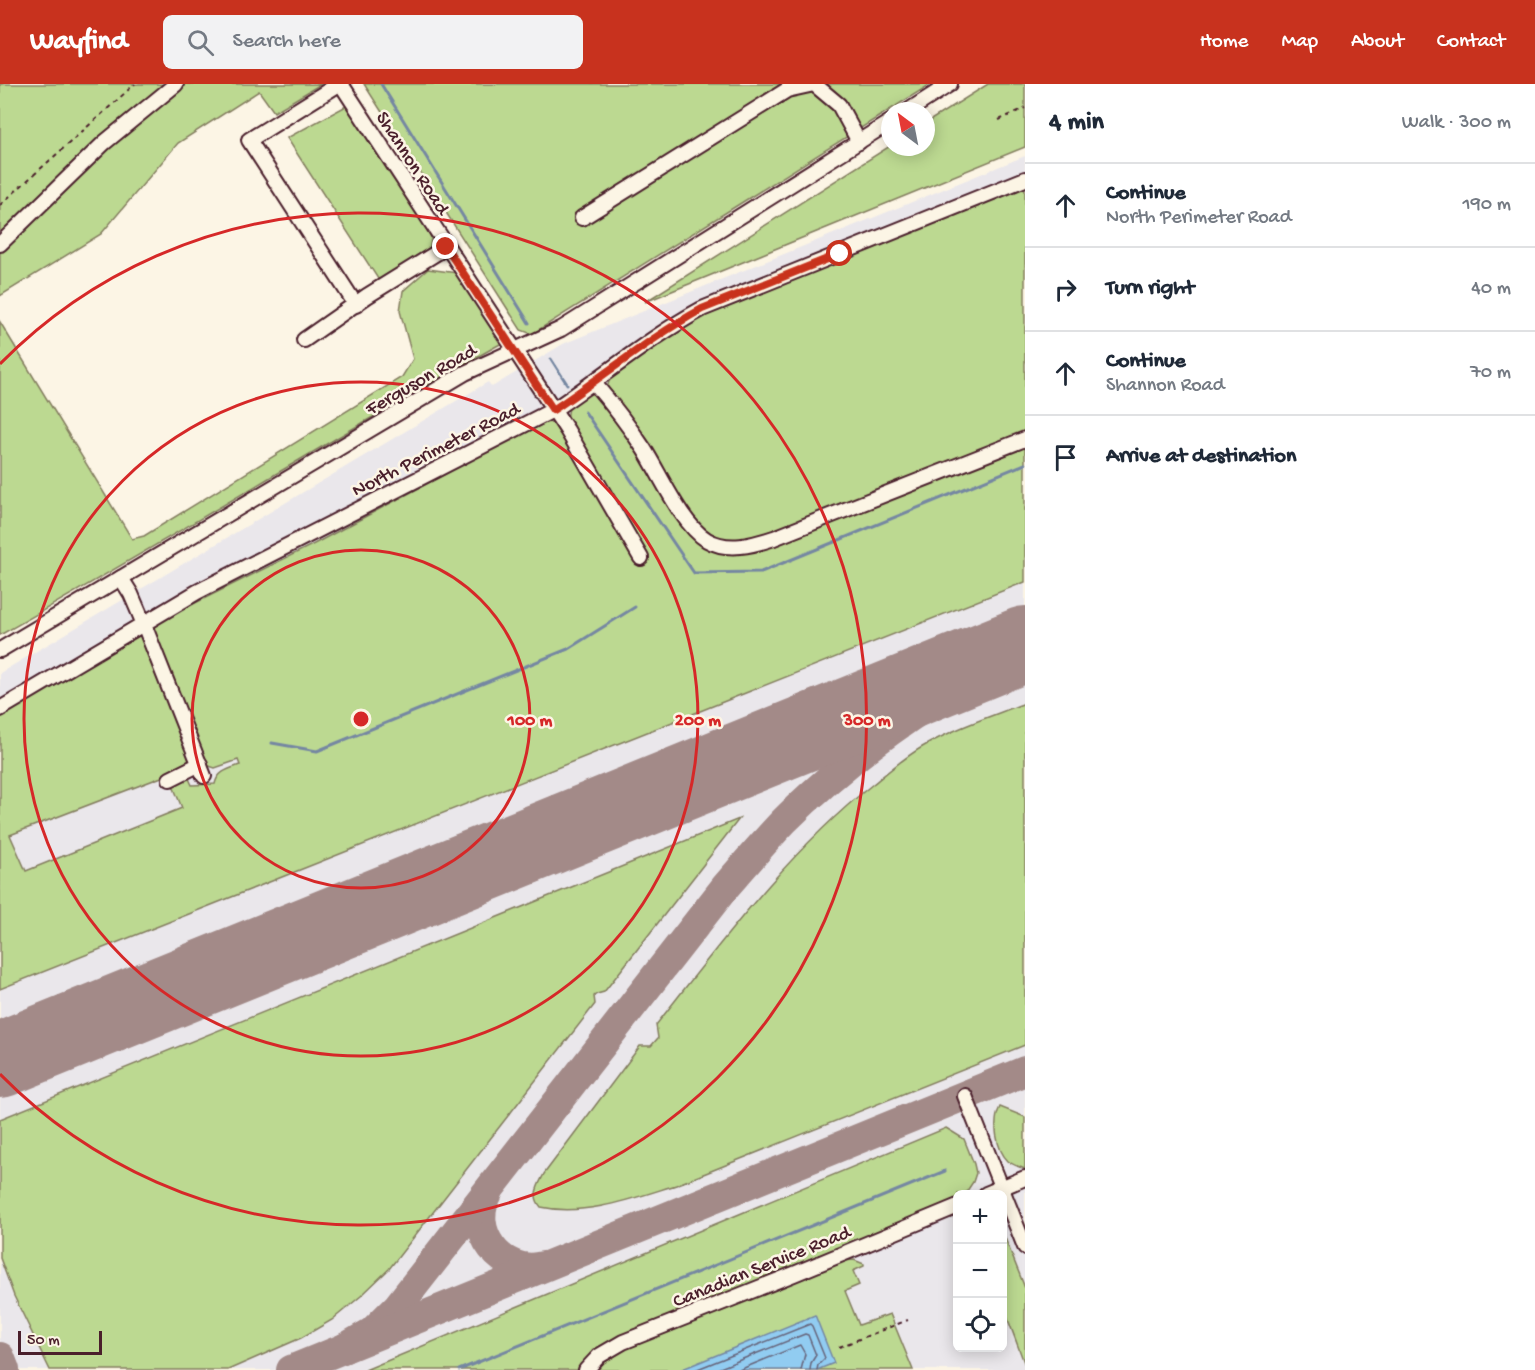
<!DOCTYPE html>
<meta charset="utf-8">
<style>
body{margin:0;font-family:"Gochi Hand",sans-serif;background:#f2f2f3;color:#1f2937}
.controls{position:absolute;right:18px;bottom:18px;display:grid;overflow:hidden;border-radius:9px;box-shadow:0 3px 15px #0003}
.controls button{width:54px;height:54px;display:grid;place-items:center;padding:0;border:0;border-bottom:2px solid #e0e1e3;background:#fff;color:#1f2937;font:30px sans-serif}
.compass{position:absolute;left:881px;top:18px;width:54px;height:54px;border-radius:50%;background:#fff;box-shadow:0 3px 15px #0003;rotate:328deg}
.scale{position:absolute;left:18px;bottom:15px;width:84px;box-sizing:border-box;padding-left:6px;border:3px solid #4a1f2b;border-top:0;font-size:16px;line-height:21px;white-space:nowrap;color:#4a1f2b;-webkit-text-stroke:4px #fcf5e5;paint-order:stroke}
.stop{position:absolute;width:18px;height:18px;margin:-14px;border:4px solid #c8321e;border-radius:50%;background:#fff}
.stop.end{background:#c8321e;border-color:#fff;box-shadow:0 2px 6px #0008}
.list{margin:0;padding:0;list-style:none}
h2{display:flex;justify-content:space-between;align-items:center;height:78px;margin:0;padding:0 24px;font-size:26px}
h2 small{font-size:20px;font-weight:400;color:#747a83}
.list li{display:grid;grid-template-columns:39px 1fr auto;gap:18px;align-items:center;box-sizing:border-box;height:84px;padding:0 24px;border-top:2px solid #e0e1e3}
.list b{display:block;font-size:22px;white-space:nowrap}
.list p{margin:0;font-size:20px;white-space:nowrap;color:#747a83}
.list em{font-size:20px;font-style:normal;color:#747a83}
.icon{flex:none;width:33px;height:33px;fill:none;stroke:currentColor;stroke-width:2;stroke-linecap:round;stroke-linejoin:round}
.map{position:relative;flex:none;width:1025px;height:1286px;overflow:hidden}
header{display:flex;align-items:center;gap:36px;box-sizing:border-box;height:84px;padding:0 30px;background:#c8321e;color:#fff}
header strong{font-size:28px}
nav{display:flex;gap:33px;margin-inline-start:auto;font-size:21px}
.search{width:420px;height:54px;background:#f2f2f3;display:flex;align-items:center;gap:15px;box-sizing:border-box;padding:0 21px;border-radius:9px;color:#747a83;font-size:22px}
main{display:flex}
aside{flex:1;background:#fff}
.map>svg:first-child{display:block}
.built{fill:#eae7eb;fill-rule:evenodd}
.green{fill:#bcd991;stroke:#837c5e;stroke-width:1.5}
.water{fill:#91ccf1;stroke:#7587a2;stroke-width:1.5}
.lines{fill:none;stroke-linecap:round;stroke-linejoin:round}
.shore{stroke:#66647a;stroke-width:1.5}
.stream{stroke:#7587a2;stroke-width:3}
.taxiway{stroke:#a38a88;stroke-width:30}
.runway{stroke:#a38a88;stroke-width:76}
.minor-casing{stroke:#4a1f2b;stroke-width:18}
.path{stroke:#4a1f2b;stroke-width:2;stroke-dasharray:4.5 4.5;stroke-linecap:butt}
.minor{stroke:#fcf5e5;stroke-width:14}
.route{stroke:#c8321e;stroke-width:8}
.ring{fill:none;stroke:#d62828;stroke-width:3}
.labels{text-anchor:middle;stroke-width:5;stroke-linejoin:round;paint-order:stroke}
.street-label{font-size:20px;fill:#4a1f2b;stroke:#fcf5e5}
.centre{fill:#d62828;stroke:#fcf5e5;stroke-width:3}
.ring-label{font-size:18px;text-anchor:middle;font-weight:bold;fill:#d62828;stroke:#fcf5e5;stroke-width:5;stroke-linejoin:round;paint-order:stroke}
</style>
<header>
<strong>Wayfind</strong>
<div class="search"><svg class="icon" aria-label="search" viewBox="0 0 24 24"><circle cx="10" cy="10" r="6"/><path d="M15 15l6 6"/></svg>Search here</div>
<nav><a>Home</a><a>Map</a><a>About</a><a>Contact</a></nav>
</header>
<main>
<div class="map">
<svg width="1025" height="1286" viewBox="0 0 1025 1286">
<rect width="100%" height="100%" fill="#fcf5e5"/>
<filter id="ink" filterUnits="userSpaceOnUse"><feTurbulence type="fractalNoise" baseFrequency=".0167" numOctaves="2"/><feDisplacementMap in="SourceGraphic" scale="12" xChannelSelector="R" yChannelSelector="G"/><feConvolveMatrix kernelMatrix="1 2 1 2 8 2 1 2 1" color-interpolation-filters="sRGB"/></filter>
<g filter="url(#ink)">
<!-- built -->
<path class="built" d="M1025,72V1286H0V589L488,298L492,303L563,260ZM958,1110H1002V1264H958Z"/>
<!-- green -->
<g class="green">
<polygon points="0,0 321,0 274,28 259,7 178,59 101,150 0,212"/>
<polygon points="364,0 931,0 532,250 521,246"/>
<polygon points="988,0 1025,0 1025,63 645,218 890,62 926,63 926,39"/>
<polygon points="348,21 427,142 431,154 430,164 380,198 287,54"/>
<path d="M1025,103V351L775,450C740,458 728,463 697,442L607,305L610,293L660,256L703,232Z"/>
<path d="M428,185L457,189L502,259C333,353 169,456 0,551V238L132,455L144,452L402,293L413,275L400,227L403,207Z"/>
<path d="M589,310H595L621,339L683,439L722,466L1025,358V498L0,905V633L134,549H141L191,677L185,684L10,751L26,787L182,724L172,699L187,690L192,701L215,700C218,687 229,685 240,681L238,676L215,684L206,681L152,546L159,537L314,460L541,339L554,338L559,342L640,480L647,478L599,396L567,336L569,323L582,312Z"/>
<path d="M1025,619V961L676,1101C634,1114 585,1133 541,1123C531,1112 538,1102 544,1090L640,962H651L658,954L656,941C723,856 788,768 873,700C889,687 906,672 924,662C955,644 992,632 1025,619Z"/>
<polygon points="739,735 604,908 597,910 594,912 595,920 389,1185 361,1212 332,1236 301,1254 228,1286 50,1286 14,1212 0,1174 0,1035"/>
<path d="M1000,1023L1025,1033V1085C1019,1083 1013,1081 1008,1077C996,1065 992,1038 1000,1023Z"/>
<path d="M946,1044L964,1055L974,1080L976,1089L973,1098L965,1110H958L957,1115L618,1253C602,1262 589,1272 577,1286H365Z"/>
<polygon points="1003,1149 1025,1204 1025,1281 1003,1222"/>
<polygon points="854,1176 864,1180 864,1182 853,1187 859,1201 845,1207 859,1241 890,1230 913,1286 595,1286 611,1271 625,1264 842,1177"/>
</g>
<!-- water -->
<polygon class="water" points="815,1231 834,1279 817,1286 680,1286"/>
<g class="lines">
<!-- shore -->
<g class="shore">
<polyline points="695,1286 810,1240 812,1242 825,1274 818,1281 817,1286"/>
<polyline points="715,1286 805,1250 808,1251 816,1271 811,1279 810,1286"/>
<polyline points="739,1286 800,1261 805,1270 801,1286"/>
</g>
<!-- stream -->
<g class="stream">
<polyline points="381,0 529,239"/>
<polyline points="551,275 567,300"/>
<polyline points="585,328 694,489 761,488 1025,380"/>
<polyline points="272,659 317,667 568,565 635,523"/>
<polyline points="459,1286 945,1087"/>
</g>
<!-- taxiway -->
<g class="taxiway">
<path d="M488,1109C466,1146 502,1193 543,1182"/>
<path d="M343,1265L372,1248L398,1222L726,802C745,780 764,758 784,737C854,667 937,610 1025,565"/>
<polyline points="0,1273 5,1286"/>
<polyline points="291,1286 1025,987"/>
</g>
<!-- runway -->
<polyline class="runway" points="0,976 1025,560"/>
<!-- minor casing -->
<g class="minor-casing">
<g id="minor">
<polyline points="339,0 249,56 356,221"/>
<polyline points="341,0 567,346 641,474"/>
<polyline points="908,27 950,0"/>
<polyline points="582,134 787,6 814,0 839,21 859,58"/>
<polyline points="0,160 104,59 176,0"/>
<polyline points="304,256 367,212 446,163"/>
<path d="M594,299C612,320 629,342 644,365C660,390 682,441 707,456C728,468 753,461 774,454L1025,355"/>
<polyline points="121,494 131,510 143,538 204,692"/>
<polyline points="0,566 465,289 561,245 890,38"/>
<path d="M0,625L197,508L553,326C603,293 649,254 702,225L1025,95"/>
<polyline points="170,695 200,680"/>
<polyline points="965,1012 1025,1163"/>
<polyline points="986,1110 1025,1094"/>
<polyline points="586,1286 599,1272 623,1258 794,1190 958,1122"/>
</g>
</g>
<!-- path -->
<g class="path">
<polyline points="999,36 1025,24"/>
<polyline points="0,121 135,0"/>
<polyline points="839,1263 908,1236"/>
</g>
<!-- minor -->
<use href="#minor" class="minor"/>
</g>
</g>
<g class="lines" filter="url(#ink)">
<!-- route -->
<path class="route" d="M446,163L553,326C603,293 649,254 702,225L840,170"/>
</g>
<!-- distance rings -->
<g class="ring">
<circle cx="361" cy="635" r="169"/>
<circle cx="361" cy="635" r="337"/>
<path d="M0 280A506 506 0 1 1 0 990"/>
</g>
<g class="labels">
<!-- street labels -->
<g class="street-label">
<text transform="translate(414 78) rotate(57)" y="7">Shannon Road</text>
<text transform="translate(420 294) rotate(-30)" y="7">Ferguson Road</text>
<text transform="translate(435 364) rotate(-27)" y="7">North Perimeter Road</text>
<text transform="translate(761 1181) rotate(-22)" y="7">Canadian Service Road</text>
</g>
</g>
<circle cx="361" cy="635" r="9" class="centre"/>
<g class="ring-label">
<text x="530" y="641">100 m</text>
<text x="698" y="641">200 m</text>
<text x="867" y="641">300 m</text>
</g>
</svg>
<div class="controls">
<button>+</button>
<button>−</button>
<button><svg class="icon" aria-label="locate" viewBox="0 0 24 24"><circle cx="12" cy="12" r="6"/><path d="M12 2v4M12 18v4M2 12h4M18 12h4"/></svg></button>
</div>
<svg class="compass" viewBox="-18 -18 36 36"><path d="M0-13l5 13h-10z" fill="#e53935"/><path d="M0 13l5-13h-10z" fill="#747a83"/></svg>
<div class="scale">50 m</div>
<div class="stop" style="left:840px;top:170px"></div>
<div class="stop end" style="left:446px;top:163px"></div>
</div>
<aside>
<h2>4 min<small>Walk · 300 m</small></h2>
<ul class="list">
<li><svg class="icon" aria-label="ahead" viewBox="0 0 24 24"><path d="M12 20V5M6 11l6-6 6 6"/></svg><div><b>Continue</b><p>North Perimeter Road</p></div><em>190 m</em></li>
<li><svg class="icon" aria-label="right" viewBox="0 0 24 24"><path d="M7 20v-9h11M14 6l5 5-5 5"/></svg><div><b>Turn right</b></div><em>40 m</em></li>
<li><svg class="icon" aria-label="ahead" viewBox="0 0 24 24"><path d="M12 20V5M6 11l6-6 6 6"/></svg><div><b>Continue</b><p>Shannon Road</p></div><em>70 m</em></li>
<li><svg class="icon" aria-label="arrive" viewBox="0 0 24 24"><path d="M6 21V4h12l-3 4 3 4H6"/></svg><div><b>Arrive at destination</b></div></li>
</ul>
</aside>
</main>
